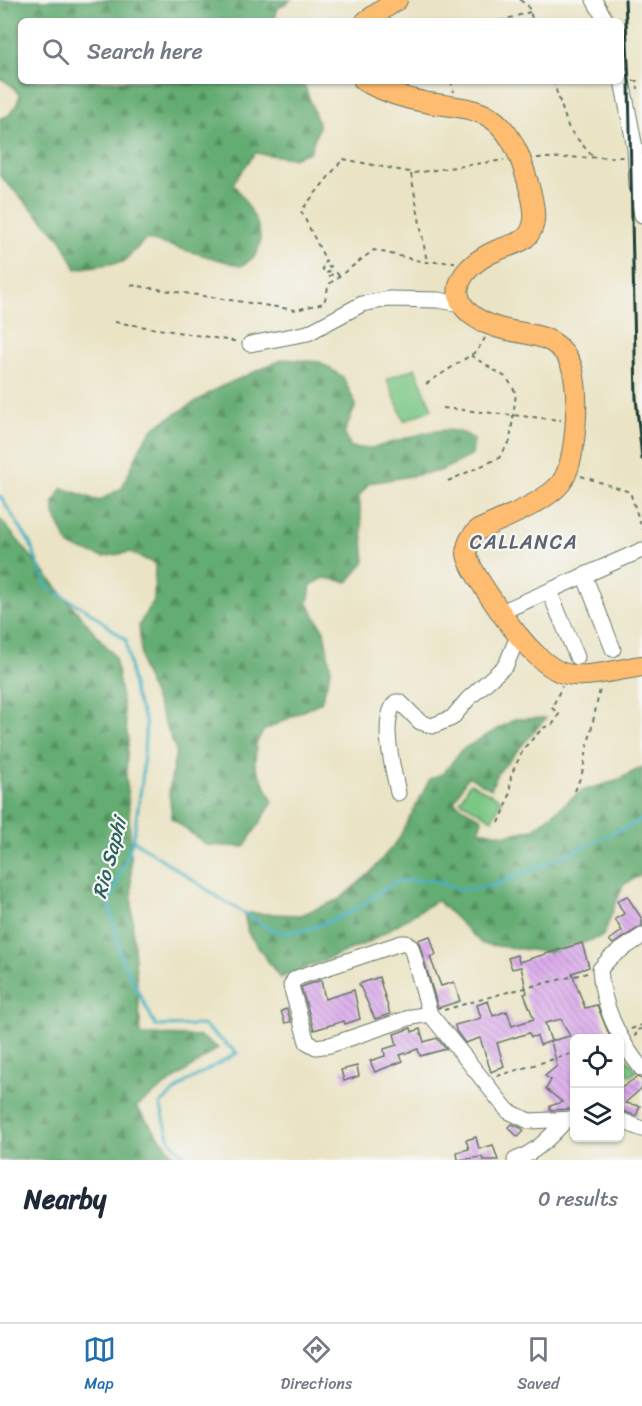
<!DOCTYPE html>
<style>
body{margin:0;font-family:Sriracha,sans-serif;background:#f6f6f7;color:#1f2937}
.controls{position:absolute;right:18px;bottom:18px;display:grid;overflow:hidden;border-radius:9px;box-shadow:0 2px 4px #0004}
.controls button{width:54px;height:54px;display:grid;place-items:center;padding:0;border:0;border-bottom:2px solid #e0e1e3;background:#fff;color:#1f2937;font:30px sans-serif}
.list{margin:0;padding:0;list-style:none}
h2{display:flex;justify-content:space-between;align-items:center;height:78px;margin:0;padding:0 24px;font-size:26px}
h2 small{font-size:20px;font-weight:400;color:#747a83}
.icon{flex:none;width:33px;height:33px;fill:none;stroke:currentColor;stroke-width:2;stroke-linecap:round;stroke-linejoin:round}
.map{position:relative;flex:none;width:642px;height:1160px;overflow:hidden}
.search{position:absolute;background:#fff;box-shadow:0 2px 4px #0004;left:18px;right:18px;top:18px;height:66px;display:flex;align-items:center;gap:15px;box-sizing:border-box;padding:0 21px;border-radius:9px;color:#747a83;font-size:22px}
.sheet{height:162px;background:#fff}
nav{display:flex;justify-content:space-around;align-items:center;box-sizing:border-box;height:84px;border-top:2px solid #e0e1e3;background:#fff;font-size:16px;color:#747a83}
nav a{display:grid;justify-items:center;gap:3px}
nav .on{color:#1f6fb2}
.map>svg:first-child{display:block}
.forest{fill:url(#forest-firs);stroke:#427453;stroke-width:1.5}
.park{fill:url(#park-tufts);stroke:#4d825c;stroke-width:1.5}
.pitch{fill:#7bc785;stroke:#4d825c;stroke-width:1.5}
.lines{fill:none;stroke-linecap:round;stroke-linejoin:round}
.stream{stroke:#45b1c2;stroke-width:3}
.building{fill:url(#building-back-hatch);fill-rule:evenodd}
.minor-casing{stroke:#676;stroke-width:17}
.major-casing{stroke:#676;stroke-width:22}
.path{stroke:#676;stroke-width:2;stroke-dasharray:4.5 4.5;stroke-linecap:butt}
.minor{stroke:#fff;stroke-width:15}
.major{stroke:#febc70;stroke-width:20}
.rail{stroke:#1f3d34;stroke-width:3}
.labels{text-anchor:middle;stroke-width:4.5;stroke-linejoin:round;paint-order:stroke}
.neighbourhood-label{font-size:20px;letter-spacing:1.5px;fill:#606274;stroke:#f6f6f2}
.water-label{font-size:20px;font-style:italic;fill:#2a605f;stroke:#f6f6f2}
</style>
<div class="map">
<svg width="642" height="1160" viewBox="0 0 642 1160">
<defs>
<pattern id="forest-firs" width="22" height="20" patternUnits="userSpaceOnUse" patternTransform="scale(1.5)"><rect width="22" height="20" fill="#64ac72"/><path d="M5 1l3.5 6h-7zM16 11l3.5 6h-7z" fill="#528d5e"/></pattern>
<pattern id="park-tufts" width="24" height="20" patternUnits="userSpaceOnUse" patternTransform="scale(1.5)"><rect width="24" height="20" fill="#7bc785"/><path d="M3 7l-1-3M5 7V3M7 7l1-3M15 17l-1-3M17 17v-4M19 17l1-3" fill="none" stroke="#64a36e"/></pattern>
<pattern id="building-back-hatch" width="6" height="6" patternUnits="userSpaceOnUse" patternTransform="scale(1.5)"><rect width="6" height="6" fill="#daa8eb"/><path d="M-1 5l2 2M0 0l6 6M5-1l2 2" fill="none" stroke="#b08abf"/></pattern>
</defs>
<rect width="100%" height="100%" fill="#f6f6f2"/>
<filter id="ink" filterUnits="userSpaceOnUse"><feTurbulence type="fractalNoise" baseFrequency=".0167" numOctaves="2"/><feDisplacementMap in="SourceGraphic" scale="12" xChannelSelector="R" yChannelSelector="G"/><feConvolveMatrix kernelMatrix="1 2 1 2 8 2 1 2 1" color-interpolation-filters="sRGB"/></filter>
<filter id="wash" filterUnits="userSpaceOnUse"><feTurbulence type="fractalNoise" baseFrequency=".008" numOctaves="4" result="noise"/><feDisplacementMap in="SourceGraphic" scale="24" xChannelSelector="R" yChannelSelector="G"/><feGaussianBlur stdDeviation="1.35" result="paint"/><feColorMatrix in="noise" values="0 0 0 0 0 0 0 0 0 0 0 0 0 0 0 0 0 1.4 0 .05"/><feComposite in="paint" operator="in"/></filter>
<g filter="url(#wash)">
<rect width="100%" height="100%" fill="#eae3c4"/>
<!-- forest -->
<g class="forest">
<path d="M0,0H291L278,8L274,21H21V81H303L319,126L310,152L292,158L255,153L233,183C245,203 270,230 256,254C254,259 245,263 241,266L146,239L123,262L76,269L61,239L0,176V118L8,116L16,106L20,95L11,85L0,78Z"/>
<path d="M284,359L320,362L343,377L356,405L344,433L351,447C357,448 364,449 370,448C401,443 445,417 474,439L472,455L440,471L369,483L359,496L365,562L348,582L324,578L311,585L308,604L324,631L331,670L321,702L263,731L256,744L255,765L273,802L244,847L206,845L172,818L169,792L176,750L142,668L139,625L154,600L155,564L130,552L103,557L69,546L54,514V501L63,488L99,501L122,488L141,446L153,428L218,388Z"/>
<polygon points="0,519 115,657 128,739 126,776 129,809 133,935 141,1035 199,1036 218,1048 136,1107 178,1160 0,1160"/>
<polygon points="546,718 497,774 491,789 468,776 454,802 482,819 479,830 506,835 534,829 581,791 616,781 642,767 642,874 623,885 603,936 554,953 482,944 437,900 369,942 280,978 248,933 244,913 301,915 340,899 371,872 398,840 430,779 444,773 461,750 515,719"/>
</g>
<!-- park -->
<polygon class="park" points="620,1050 637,1071 631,1076 620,1067"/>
<!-- pitch -->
<g class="pitch">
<polygon points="415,368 432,409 404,421 387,379"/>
<polygon points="470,783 502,800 492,819 460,801"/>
</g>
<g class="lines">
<!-- stream -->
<g class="stream">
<polyline points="0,496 30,543 47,587 90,612 126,640 134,693 146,723 142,782 133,840 109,904 122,960 156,1026 203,1025 237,1053 186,1082 160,1104 170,1141 189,1160"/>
<polyline points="133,840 221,899 270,929 283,933 308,929 348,914 397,881 430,880 462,890 492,886 554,860 642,820"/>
</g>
</g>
<g id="blocks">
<!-- building -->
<g class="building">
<polygon points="627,896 642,919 642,926 613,944 609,940 622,931 615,919 624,914 617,901"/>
<polygon points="430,936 436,955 430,957 441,986 454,982 460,1001 438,1008 418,940"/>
<path d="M582,943L589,967L572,973L585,1008L597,1005L610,1037L574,1038V1109L550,1110V1106L562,1102L546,1089L551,1080L545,1076L557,1066L551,1041L540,1045L537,1036L531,1037L529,1033L497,1043L504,1066L491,1072L480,1038L465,1043L456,1031L455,1025L481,1018L477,1005L488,1001L493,1016L507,1011L512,1026L534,1019L524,994L527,993L521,967L512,969L508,958L517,955L519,962ZM561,1019L570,1036L551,1041L545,1023Z"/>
<polygon points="379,977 390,1014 375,1019 359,984"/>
<polygon points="321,980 325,999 354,990 360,1019 345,1024 344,1021 314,1030 301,987"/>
<polygon points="287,1009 291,1022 285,1023 281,1011"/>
<polygon points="411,1028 412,1032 420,1029 424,1042 437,1038 446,1049 420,1056 418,1049 400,1055 403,1061 375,1072 370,1061 385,1056 384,1049 397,1045 394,1034"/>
<polygon points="357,1066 359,1076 344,1081 341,1070"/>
<polygon points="637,1077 642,1079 642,1088 625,1103 640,1106 636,1116 620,1110 620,1089"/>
<polygon points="512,1124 521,1128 524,1131 518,1137 508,1127"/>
<polygon points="476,1137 479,1149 493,1145 498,1160 483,1160 482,1157 458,1160 457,1152 469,1149 466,1140"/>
</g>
</g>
</g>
<g filter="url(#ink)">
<use href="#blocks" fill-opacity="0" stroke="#676" stroke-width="1.5"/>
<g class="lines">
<!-- minor casing -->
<g class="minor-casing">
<g id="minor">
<polyline points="594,0 606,21"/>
<polyline points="621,75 635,148 637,185 642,215"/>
<polyline points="250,344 308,333 362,304 389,299 438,300 461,304"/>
<polyline points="584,575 613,649"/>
<polyline points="549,591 577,657"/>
<polyline points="501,612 642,550"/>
<path d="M398,793C394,771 379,721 396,702H400L420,722L432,726L452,718L468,699L506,665L518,636"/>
<path d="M642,936L611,957L600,969C602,1005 619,1041 642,1069"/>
<polyline points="430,1014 411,947 406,943 401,943 299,977 294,980 291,986 307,1042 316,1047 330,1045 412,1017 430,1014 508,1111 529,1121 574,1119"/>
<polyline points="620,1120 642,1129"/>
<path d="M515,1160C537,1152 551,1136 566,1120"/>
</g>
</g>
<!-- major casing -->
<g class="major-casing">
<g id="major">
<polyline points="366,21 397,0"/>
<path d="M364,81C384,92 406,99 429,103C449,106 473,107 491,118C515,134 524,167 531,194C535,210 538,229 523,240C512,246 500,248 489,254C443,279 451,314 499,328C516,333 537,333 552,342C562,348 570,359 573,371C579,397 577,461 561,483C546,502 502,519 478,530C471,536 466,543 467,554C468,568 507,622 518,635C528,648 545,665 560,672C581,681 619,669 642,666"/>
</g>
</g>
<!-- path -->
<g class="path">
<polyline points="520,0 528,6 533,21"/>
<polyline points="500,21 530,12"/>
<polyline points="451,81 454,92"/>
<polyline points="553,81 569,129 593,157"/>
<polyline points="633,81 637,81 638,89"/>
<polyline points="537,158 624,157"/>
<polyline points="411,174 427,262"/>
<polyline points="339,276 336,272 328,277 327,273 332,269 331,266 323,270 322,265 326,261 301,211 343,159 414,173 504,160"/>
<polyline points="131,285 296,310 324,303 329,284 374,250 424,262 455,262"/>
<polyline points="115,322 239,342"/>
<polyline points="426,384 477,351 485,338"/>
<polyline points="443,408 561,420"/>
<polyline points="581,476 630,492 642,529"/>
<polyline points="448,481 499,458 510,441 516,393 507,378 470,355"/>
<polyline points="575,791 582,773 600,689"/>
<polyline points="499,823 509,799 511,775 524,748 543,728 553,724 559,714 552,708 562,686"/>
<polyline points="444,1010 500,994 587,973"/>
<polyline points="631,1029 642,1025"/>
<polyline points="634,1036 636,1035 636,1030 642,1029"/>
<polyline points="497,1076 574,1053"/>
</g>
<!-- minor -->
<use href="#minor" class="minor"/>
<!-- major -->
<use href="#major" class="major"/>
<!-- rail -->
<polyline class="rail" points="625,0 629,84 636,398 642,459"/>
</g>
</g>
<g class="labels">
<!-- neighbourhood labels -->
<g class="neighbourhood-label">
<text x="524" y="549">CALLANCA</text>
</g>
<!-- water labels -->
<g class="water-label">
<text transform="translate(109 858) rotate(-75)" y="7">Rio Saphi</text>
</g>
</g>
</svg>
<div class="controls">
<button><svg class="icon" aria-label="locate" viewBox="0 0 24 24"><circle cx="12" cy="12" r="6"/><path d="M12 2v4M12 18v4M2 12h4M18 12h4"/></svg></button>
<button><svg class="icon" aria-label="layers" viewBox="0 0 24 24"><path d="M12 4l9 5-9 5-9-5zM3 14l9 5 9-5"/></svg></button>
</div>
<div class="search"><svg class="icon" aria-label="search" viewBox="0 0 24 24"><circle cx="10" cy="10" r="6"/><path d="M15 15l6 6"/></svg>Search here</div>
</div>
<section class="sheet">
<h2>Nearby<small>0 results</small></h2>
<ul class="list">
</ul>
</section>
<nav>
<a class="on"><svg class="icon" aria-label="map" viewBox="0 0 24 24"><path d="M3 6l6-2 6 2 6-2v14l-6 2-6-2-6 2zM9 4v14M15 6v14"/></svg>Map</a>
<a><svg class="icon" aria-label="directions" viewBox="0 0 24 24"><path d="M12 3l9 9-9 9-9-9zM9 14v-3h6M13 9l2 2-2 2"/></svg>Directions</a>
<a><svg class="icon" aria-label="saved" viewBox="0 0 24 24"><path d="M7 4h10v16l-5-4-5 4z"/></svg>Saved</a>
</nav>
